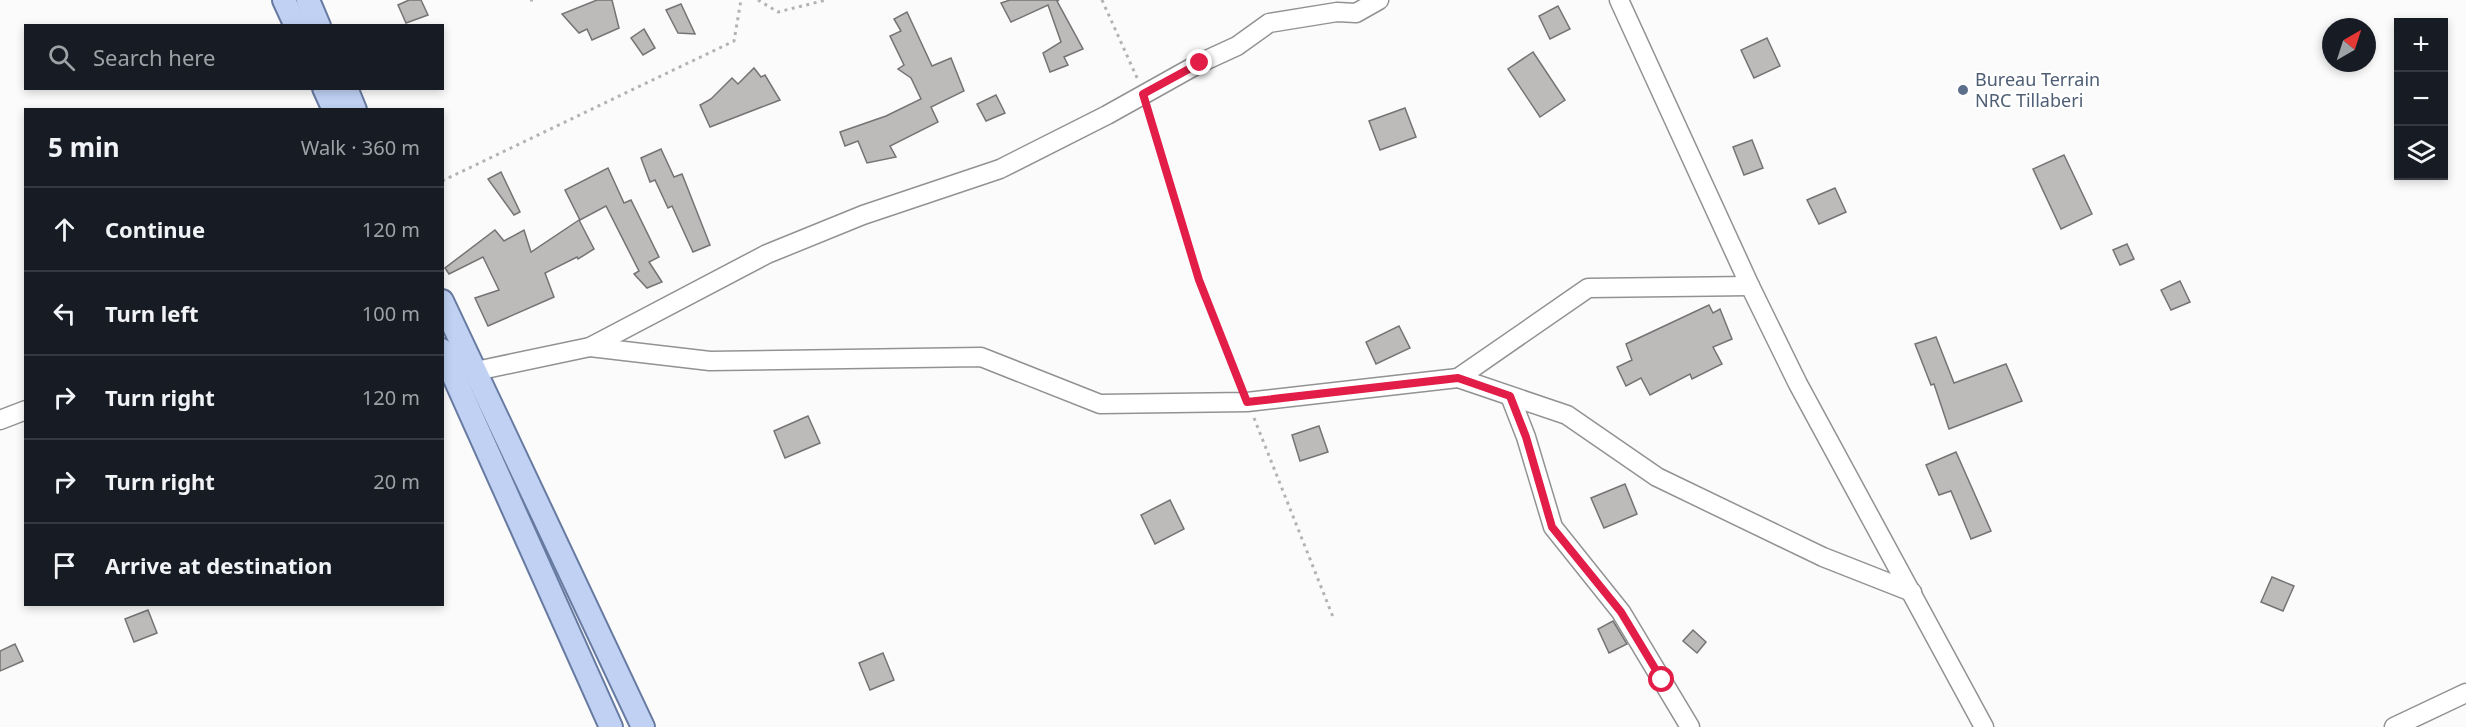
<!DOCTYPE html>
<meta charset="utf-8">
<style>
body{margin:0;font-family:"Noto Sans",sans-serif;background:#20242c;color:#f1f3f6}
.controls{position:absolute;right:18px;top:18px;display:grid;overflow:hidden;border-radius:0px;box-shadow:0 3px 9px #0003}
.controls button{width:54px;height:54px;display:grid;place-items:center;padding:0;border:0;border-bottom:2px solid #363941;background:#171b24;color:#f1f3f6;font:30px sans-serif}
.compass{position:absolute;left:2322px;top:18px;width:54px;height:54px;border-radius:50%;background:#171b24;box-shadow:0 3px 9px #0003;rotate:39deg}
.stop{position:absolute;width:18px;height:18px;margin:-14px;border:4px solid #e11d48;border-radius:50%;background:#fff}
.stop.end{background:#e11d48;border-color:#fff;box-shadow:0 2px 6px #0008}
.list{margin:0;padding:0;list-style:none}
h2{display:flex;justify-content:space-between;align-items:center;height:78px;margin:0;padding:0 24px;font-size:26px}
h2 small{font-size:20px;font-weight:400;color:#9ea1a6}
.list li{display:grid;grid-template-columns:39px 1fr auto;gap:18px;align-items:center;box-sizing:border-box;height:84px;padding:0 24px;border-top:2px solid #363941}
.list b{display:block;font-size:22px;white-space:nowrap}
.list em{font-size:20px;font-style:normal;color:#9ea1a6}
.icon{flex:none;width:33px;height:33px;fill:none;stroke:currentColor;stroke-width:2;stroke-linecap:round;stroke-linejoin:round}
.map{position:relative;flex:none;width:2466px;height:727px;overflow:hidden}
.search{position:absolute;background:#171b24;box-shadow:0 3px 9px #0003;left:24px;top:24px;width:420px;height:66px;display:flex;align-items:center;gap:15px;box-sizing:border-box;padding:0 21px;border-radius:0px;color:#9ea1a6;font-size:22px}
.panel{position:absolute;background:#171b24;box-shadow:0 3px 9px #0003;left:24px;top:108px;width:420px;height:498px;border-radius:0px}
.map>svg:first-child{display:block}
.building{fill:#bcbbba;stroke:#757373;stroke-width:1.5}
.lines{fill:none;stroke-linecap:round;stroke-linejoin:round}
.minor-casing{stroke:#929293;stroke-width:21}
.major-casing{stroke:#677aa0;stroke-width:26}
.path{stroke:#b3b3b4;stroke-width:3;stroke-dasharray:3 4.5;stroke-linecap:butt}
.minor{stroke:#fff;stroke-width:18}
.major{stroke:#c0d1f4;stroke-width:22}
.route{stroke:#e11d48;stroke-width:8}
.service-dot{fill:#5c6f8a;stroke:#fff;stroke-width:2}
.labels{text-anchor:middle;stroke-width:4.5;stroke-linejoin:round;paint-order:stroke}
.service-label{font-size:18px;fill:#4e5e75;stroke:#fff;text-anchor:start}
</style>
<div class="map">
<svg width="2466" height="727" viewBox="0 0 2466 727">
<rect width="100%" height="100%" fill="#fbfbfc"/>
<!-- building -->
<g class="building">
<polygon points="409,0 421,0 428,15 406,23 398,5"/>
<polygon points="597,0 612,0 619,28 592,40 587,29 579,33 562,14"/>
<polygon points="1010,0 1059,0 1057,1 1083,49 1064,57 1068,65 1050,72 1043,53 1061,42 1048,5 1011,22 1001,3"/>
<polygon points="681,4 695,34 678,33 666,10"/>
<polygon points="1558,6 1570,29 1550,39 1539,16"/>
<polygon points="907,12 932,66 951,58 964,91 931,107 938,122 890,146 896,157 867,163 858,141 845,146 840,132 886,116 921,99 911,78 898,69 904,65 890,36 901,31 894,19"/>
<polygon points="644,29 655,48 643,55 631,38"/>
<polygon points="1767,38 1780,66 1754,78 1741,50"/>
<polygon points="1533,52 1565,100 1540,117 1508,69"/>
<polygon points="754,68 761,77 765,75 780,100 710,127 700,105 711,99 732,78 738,84"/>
<polygon points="996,95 1005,113 986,121 977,104"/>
<polygon points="1405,108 1416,137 1380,150 1369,121"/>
<polygon points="1752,140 1763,168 1744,175 1733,147"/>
<polygon points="661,149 674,177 682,174 710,245 693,252 672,206 668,208 655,180 650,182 641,158"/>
<polygon points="2064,155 2092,214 2061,229 2033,169"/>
<polygon points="608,168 624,203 631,200 659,257 649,262 662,282 647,288 634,274 639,271 606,206 580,220 565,190"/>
<polygon points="501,172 520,212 514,215 488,179"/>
<polygon points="1835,188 1846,212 1819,224 1807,200"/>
<polygon points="579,220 594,249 578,259 577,257 545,273 554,297 488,326 475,298 499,290 483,257 449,274 445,268 495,230 504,241 524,230 531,252"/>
<polygon points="2127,244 2134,259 2120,265 2113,250"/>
<polygon points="2180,281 2190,302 2171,310 2161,290"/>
<polygon points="1709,305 1713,313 1720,309 1732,339 1713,347 1722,364 1692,379 1690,374 1650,395 1641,378 1626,386 1617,367 1632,360 1626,344"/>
<polygon points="1399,326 1410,348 1376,364 1366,342"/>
<polygon points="1936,337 1954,383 2006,364 2022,401 1949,429 1934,384 1931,385 1915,344"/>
<polygon points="808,416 820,443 785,458 774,431"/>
<polygon points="1319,426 1328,452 1300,461 1292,435"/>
<polygon points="1956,452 1991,531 1971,539 1951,491 1939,495 1926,465"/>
<polygon points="1625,484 1637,514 1604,528 1591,498"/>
<polygon points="1170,500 1184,529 1155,544 1141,515"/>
<polygon points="2272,577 2294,586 2283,611 2261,602"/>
<polygon points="148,610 157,633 134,642 125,619"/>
<polygon points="1613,621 1627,644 1609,653 1598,629"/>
<polygon points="1693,630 1706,642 1697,653 1683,641"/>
<polygon points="15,644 23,661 0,671 0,651"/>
<polygon points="883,653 894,680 870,690 859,663"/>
</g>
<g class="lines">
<!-- minor casing -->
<g class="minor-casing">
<g id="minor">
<polyline points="1619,0 1750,286 1798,384 1984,727"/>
<polyline points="590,347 767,254 863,215 1000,169 1107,115 1200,63 1237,46 1269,23 1337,12 1356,13 1379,0"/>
<polyline points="476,371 590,347 710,361 981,357 1100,404 1247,402 1458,378 1567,415 1657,477 1823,557 1912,592"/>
<polyline points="1458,378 1588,288 1750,286"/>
<polyline points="1510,396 1526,437 1553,527 1621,612 1690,727"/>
<polyline points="0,420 26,410"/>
<polyline points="2394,727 2466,693"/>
</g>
</g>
<!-- major casing -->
<g class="major-casing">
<g id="major">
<polyline points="284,0 296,26"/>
<polyline points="308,0 319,26"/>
<polyline points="324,88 334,110"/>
<polyline points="346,88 355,110"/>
<polyline points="442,301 643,727"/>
<polyline points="442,350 611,727"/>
</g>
</g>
<!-- path -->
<g class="path">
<polyline points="530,0 534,0"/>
<polyline points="758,0 778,12 826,0"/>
<polyline points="1102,0 1138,80"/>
<polyline points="1148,112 1199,281 1241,386"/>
<polyline points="442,181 734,41 741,0"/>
<polyline points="1254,418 1333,617"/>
</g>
<!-- minor -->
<use href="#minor" class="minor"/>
<!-- major -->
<use href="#major" class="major"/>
</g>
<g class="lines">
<!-- route -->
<polyline class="route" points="1200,63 1143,94 1199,280 1247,402 1458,378 1510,396 1526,437 1552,527 1621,612 1662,680"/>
</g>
<!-- markers -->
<circle class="service-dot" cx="1963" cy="90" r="6"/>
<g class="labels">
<!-- service labels -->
<g class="service-label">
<text x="1975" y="86">Bureau Terrain<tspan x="1975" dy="21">NRC Tillaberi</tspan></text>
</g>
</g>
</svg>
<div class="controls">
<button>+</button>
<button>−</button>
<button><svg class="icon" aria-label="layers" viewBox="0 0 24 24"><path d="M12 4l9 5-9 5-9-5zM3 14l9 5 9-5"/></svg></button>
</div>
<svg class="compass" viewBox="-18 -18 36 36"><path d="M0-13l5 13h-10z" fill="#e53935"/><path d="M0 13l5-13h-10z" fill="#9ea1a6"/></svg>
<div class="stop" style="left:1662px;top:680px"></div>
<div class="stop end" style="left:1200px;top:63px"></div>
<div class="search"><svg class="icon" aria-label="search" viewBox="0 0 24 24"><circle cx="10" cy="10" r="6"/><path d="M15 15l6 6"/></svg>Search here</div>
<section class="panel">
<h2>5 min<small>Walk · 360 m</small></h2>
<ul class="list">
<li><svg class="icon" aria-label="ahead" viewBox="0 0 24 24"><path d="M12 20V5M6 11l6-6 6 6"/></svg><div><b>Continue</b></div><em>120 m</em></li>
<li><svg class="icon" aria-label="left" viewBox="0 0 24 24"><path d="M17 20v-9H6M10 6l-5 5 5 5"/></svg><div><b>Turn left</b></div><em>100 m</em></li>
<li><svg class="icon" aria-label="right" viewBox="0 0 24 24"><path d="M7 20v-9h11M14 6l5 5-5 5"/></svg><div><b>Turn right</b></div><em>120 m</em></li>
<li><svg class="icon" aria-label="right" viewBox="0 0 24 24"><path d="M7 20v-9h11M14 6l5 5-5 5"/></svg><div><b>Turn right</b></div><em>20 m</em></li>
<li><svg class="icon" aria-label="arrive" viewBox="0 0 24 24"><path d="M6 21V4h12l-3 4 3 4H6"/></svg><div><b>Arrive at destination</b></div></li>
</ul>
</section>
</div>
